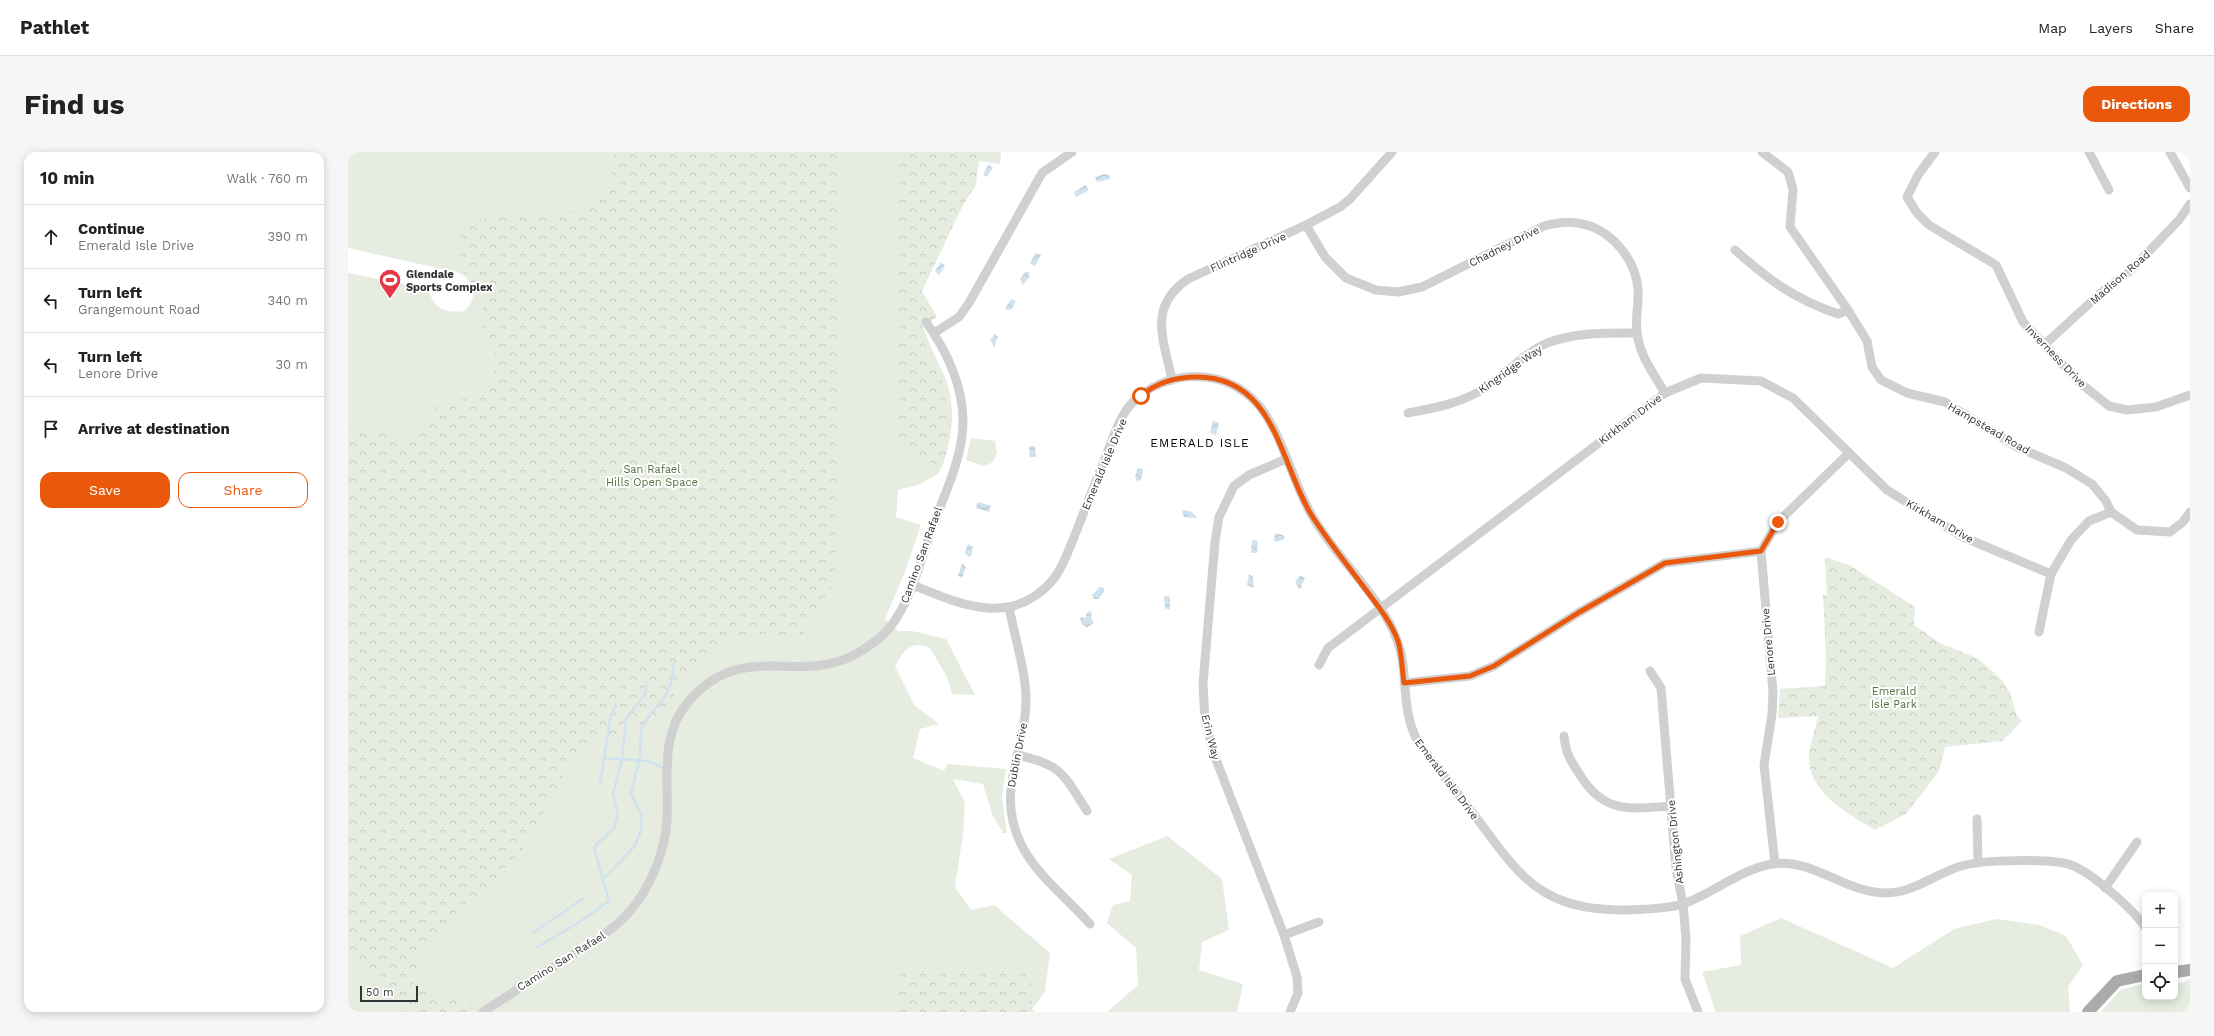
<!DOCTYPE html>
<meta charset="utf-8">
<style>
body{margin:0;font-family:"Work Sans",sans-serif;background:#f6f6f6;color:#222}
.controls{position:absolute;right:12px;bottom:12px;display:grid;overflow:hidden;border-radius:8px;box-shadow:0 2px 10px #0003}
.controls button{width:36px;height:36px;display:grid;place-items:center;padding:0;border:0;border-bottom:1px solid #e0e0e0;background:#fff;color:#222;font:20px sans-serif}
.scale{position:absolute;left:12px;bottom:10px;width:58px;box-sizing:border-box;padding-left:4px;border:2px solid #333;border-top:0;font-size:11px;line-height:14px;white-space:nowrap;color:#333;-webkit-text-stroke:3px #fff;paint-order:stroke}
.stop{position:absolute;width:12px;height:12px;margin:-9px;border:3px solid #ea580c;border-radius:50%;background:#fff}
.stop.end{background:#ea580c;border-color:#fff;box-shadow:0 1px 4px #0008}
.list{margin:0;padding:0;list-style:none}
h2{display:flex;justify-content:space-between;align-items:center;height:52px;margin:0;padding:0 16px;font-size:17px}
h2 small{font-size:13px;font-weight:400;color:#767676}
.list li{display:grid;grid-template-columns:26px 1fr auto;gap:12px;align-items:center;box-sizing:border-box;height:64px;padding:0 16px;border-top:1px solid #e0e0e0}
.list b{display:block;font-size:15px;white-space:nowrap}
.list p{margin:0;font-size:13px;white-space:nowrap;color:#767676}
.list em{font-size:13px;font-style:normal;color:#767676}
.actions{display:flex;gap:8px;padding:12px 16px}
.actions a{flex:1;padding:9px 0;border:1px solid #ea580c;border-radius:12px;text-align:center;font-size:14px;color:#ea580c}
.actions .main{background:#ea580c;color:#fff}
.icon{flex:none;width:22px;height:22px;fill:none;stroke:currentColor;stroke-width:2;stroke-linecap:round;stroke-linejoin:round}
.map{position:relative;flex:none;width:1842px;height:860px;overflow:hidden;border-radius:12px}
header{display:flex;align-items:center;gap:24px;box-sizing:border-box;height:56px;padding:0 20px;background:#fff;border-bottom:1px solid #e0e0e0}
header strong{font-size:19px}
nav{display:flex;gap:22px;margin-inline-start:auto;font-size:14px}
.intro{display:flex;align-items:center;justify-content:space-between;box-sizing:border-box;height:96px;padding:0 24px}
h1{margin:0;font-size:28px}
.button{padding:10px 18px;border-radius:12px;background:#ea580c;color:#fff;font-size:14px;font-weight:700}
main{display:flex;gap:24px;padding:0 24px}
aside{flex:1;background:#fff;border-radius:12px;box-shadow:0 2px 10px #0003}
.map>svg:first-child{display:block}
.grass{fill:#e6ecdf}
.park{fill:url(#park-crowns)}
.water{fill:url(#water-waves)}
.lines{fill:none;stroke-linecap:round;stroke-linejoin:round}
.stream{stroke:#cfe2ee;stroke-width:2.5}
.minor{stroke:#d0d0d0;stroke-width:9}
.major{stroke:#ababab;stroke-width:12}
.route{stroke:#ea580c;stroke-width:5}
.labels{text-anchor:middle;stroke-width:4;stroke-linejoin:round;paint-order:stroke}
.street-label{font-size:11px;fill:#333;stroke:#fff}
.poi-label{font-size:11px;font-weight:bold;fill:#333;stroke:#fff;text-anchor:start}
.park-label{font-size:11px;fill:#56703f;stroke:#fff}
.neighbourhood-label{font-size:12px;letter-spacing:1px;fill:#000;stroke:#fff}
</style>
<header>
<strong>Pathlet</strong>
<nav><a>Map</a><a>Layers</a><a>Share</a></nav>
</header>
<div class="intro"><h1>Find us</h1><a class="button">Directions</a></div>
<main>
<aside>
<h2>10 min<small>Walk · 760 m</small></h2>
<ul class="list">
<li><svg class="icon" aria-label="ahead" viewBox="0 0 24 24"><path d="M12 20V5M6 11l6-6 6 6"/></svg><div><b>Continue</b><p>Emerald Isle Drive</p></div><em>390 m</em></li>
<li><svg class="icon" aria-label="left" viewBox="0 0 24 24"><path d="M17 20v-9H6M10 6l-5 5 5 5"/></svg><div><b>Turn left</b><p>Grangemount Road</p></div><em>340 m</em></li>
<li><svg class="icon" aria-label="left" viewBox="0 0 24 24"><path d="M17 20v-9H6M10 6l-5 5 5 5"/></svg><div><b>Turn left</b><p>Lenore Drive</p></div><em>30 m</em></li>
<li><svg class="icon" aria-label="arrive" viewBox="0 0 24 24"><path d="M6 21V4h12l-3 4 3 4H6"/></svg><div><b>Arrive at destination</b></div></li>
</ul>
<div class="actions"><a class="main">Save</a><a>Share</a></div>
</aside>
<div class="map">
<svg width="1842" height="860" viewBox="0 0 1842 860">
<defs>
<pattern id="park-crowns" width="20" height="18" patternUnits="userSpaceOnUse"><rect width="20" height="18" fill="#e6ecdf"/><path d="M2 6a3 3 0 1 1 6 0M12 15a3 3 0 1 1 6 0" fill="none" stroke="#c6cbc0"/></pattern>
<pattern id="water-waves" width="16" height="10" patternUnits="userSpaceOnUse"><rect width="16" height="10" fill="#cfe2ee"/><path d="M0 5q4-4 8 0t8 0" fill="none" stroke="#b2c2cd"/></pattern>
</defs>
<rect width="100%" height="100%" fill="#fff"/>
<!-- grass -->
<g class="grass">
<path d="M0,0H653L652,12L631,9L570,132L587,164L574,172C580,190 588,206 596,223C610,257 604,288 591,321L570,333L550,338L548,365L573,373L556,422L537,467L550,479H564L598,487L627,543L604,542L599,525L582,496C563,487 555,499 547,514L566,553L591,572L572,577L565,606L596,619L599,612L658,617L654,646L659,681H655L644,662L635,632L605,627L617,651L615,682L607,735L623,758L646,753L702,801L697,840L684,857L687,860H0V121L80,137C85,153 93,162 112,159L114,161C130,149 129,132 112,121L0,96Z"/>
<polygon points="623,286 647,289 649,300 645,310 636,314 618,308"/>
<polygon points="819,684 874,727 881,778 854,790 851,818 895,832 889,860 759,860 790,833 788,796 759,771 765,753 782,749 784,723 761,707"/>
<polygon points="1433,766 1545,816 1606,777 1649,767 1692,773 1718,784 1735,813 1720,835 1722,860 1368,860 1354,820 1393,813 1392,784"/>
<polygon points="1842,827 1842,860 1753,860 1772,838 1797,831 1797,845 1827,845 1827,831 1834,831"/>
</g>
<!-- park -->
<g class="park">
<path d="M267,0H492L487,430L454,484C439,484 424,482 409,483C361,489 332,524 316,566L231,595L177,695L70,808L64,831L77,840L131,852L120,860H56L57,856L0,794V275L69,289L88,251L97,250L106,246L124,247L139,243C149,214 154,203 134,177C140,146 127,137 112,114C107,105 107,93 113,85C132,58 165,62 194,62C207,61 220,59 233,58C262,47 263,28 267,0Z"/>
<path d="M552,0H632L628,33L615,53L574,139L589,165L569,178C595,225 614,261 594,315L549,297Z"/>
<path d="M1477,405L1503,414L1567,455L1566,473L1592,491L1629,506L1644,519L1653,527L1662,541L1669,564L1674,569L1654,589L1597,595L1591,619L1558,662L1527,678C1499,660 1460,642 1461,603C1462,590 1468,577 1470,564L1430,566L1432,537L1477,534L1478,504L1475,443H1479Z"/>
<polygon points="550,820 683,820 684,860 549,860"/>
</g>
<!-- water -->
<g class="water">
<polygon points="640,13 645,15 639,25 635,23"/>
<polygon points="757,22 761,23 762,27 749,30 747,25"/>
<polygon points="738,33 741,38 728,45 726,40"/>
<polygon points="687,101 693,103 687,114 682,112"/>
<polygon points="593,110 597,114 591,123 587,119"/>
<polygon points="677,120 681,120 682,124 675,133 672,127"/>
<polygon points="663,147 668,149 664,157 659,158 657,157"/>
<polygon points="647,182 650,185 646,195 642,188"/>
<polygon points="865,269 871,271 868,283 862,281"/>
<polygon points="681,294 687,294 688,305 682,305"/>
<polygon points="793,316 795,318 793,328 789,329 787,326 789,317"/>
<polygon points="630,350 643,354 641,360 628,356"/>
<polygon points="836,358 844,360 849,366 836,365 834,360"/>
<polygon points="927,381 935,383 937,387 928,390 926,389"/>
<polygon points="904,388 910,389 909,401 903,401"/>
<polygon points="620,392 625,395 623,404 621,405 617,401"/>
<polygon points="614,411 618,415 614,426 610,424"/>
<polygon points="901,422 905,425 906,436 899,433"/>
<polygon points="953,423 957,426 954,432 954,435 951,437 947,429"/>
<polygon points="752,435 756,436 756,440 750,447 746,447 744,443"/>
<polygon points="819,444 822,445 822,458 817,456 816,445"/>
<polygon points="741,459 744,461 743,466 746,471 738,476 737,474 734,473 732,467 734,465 738,466 738,462"/>
</g>
<g class="lines">
<!-- stream -->
<g class="stream">
<polyline points="257,606 301,609 317,617"/>
<polyline points="252,631 263,564 268,552"/>
<polyline points="255,727 286,695 294,677 293,662 283,641 291,610 294,574 317,544 324,529 326,511"/>
<polyline points="186,780 236,746"/>
<polyline points="188,796 233,769 261,749 246,695 266,676 270,662 265,642 274,607 278,567 297,542 298,533"/>
</g>
<!-- minor -->
<g class="minor">
<polyline points="1414,0 1440,20 1445,37 1442,75 1500,158 1519,189 1524,215 1533,228 1559,241 1597,250 1669,295 1718,316 1744,332 1758,349 1763,360 1789,378 1822,380 1835,370 1842,360"/>
<polyline points="1587,0 1570,23 1559,45 1569,61 1581,73 1648,113 1675,170 1731,230 1761,254 1779,258 1808,255 1842,243"/>
<polyline points="1741,0 1761,38"/>
<polyline points="1822,0 1842,36"/>
<path d="M958,73L977,105L998,126L1028,138L1050,140L1074,135L1196,74C1207,71 1217,69 1229,71C1261,75 1288,106 1290,138C1291,152 1287,166 1289,180C1291,203 1306,222 1317,241"/>
<path d="M1387,98C1421,128 1446,147 1490,162L1500,158"/>
<polyline points="586,181 611,165 621,151 694,21 724,0"/>
<polyline points="1696,193 1755,139 1782,119 1831,68 1842,52"/>
<path d="M824,228C816,188 799,155 840,127L958,73L992,55L1002,47L1044,0"/>
<path d="M1060,261C1085,256 1110,252 1132,239C1156,225 1174,202 1199,191C1228,180 1258,181 1289,181"/>
<polyline points="938,307 901,323 886,334 871,365 867,390 855,532 857,569 867,605 936,783 949,825 950,841 942,860"/>
<path d="M564,433C594,444 627,461 660,455C678,452 696,440 707,425C717,411 722,394 729,378C739,351 750,324 761,296C767,281 773,262 785,250C796,239 811,231 826,227C842,223 862,224 878,230C891,235 904,245 913,256C936,287 944,328 963,362C986,404 1034,445 1049,488C1062,522 1051,554 1070,590C1088,615 1108,639 1127,664C1148,691 1168,724 1198,741C1224,756 1252,758 1280,758C1298,757 1319,757 1335,752C1366,741 1391,718 1424,712C1466,706 1497,741 1538,741C1565,741 1587,722 1613,714C1633,708 1704,706 1723,713C1743,720 1785,757 1797,775"/>
<path d="M661,455C666,482 679,524 678,550C677,603 647,638 673,692C688,723 720,747 742,772"/>
<polyline points="1691,480 1703,422 1723,388 1741,369 1763,360"/>
<polyline points="971,513 980,496 1317,241 1353,226 1413,229 1445,246 1539,338 1615,385 1703,422"/>
<polyline points="1302,519 1313,536 1328,717 1335,752 1338,787 1337,827 1350,860"/>
<polyline points="1056,531 1122,524 1146,514 1230,461 1317,411 1413,399"/>
<path d="M1216,584C1218,602 1222,608 1232,623C1256,662 1282,657 1322,654"/>
<path d="M669,603C715,613 715,622 739,659"/>
<polyline points="1629,667 1630,711"/>
<polyline points="1427,712 1416,613 1424,562 1425,541 1413,399 1430,370 1501,301"/>
<polyline points="1757,736 1789,690"/>
<polyline points="936,783 971,770"/>
<path d="M135,860C160,843 186,827 212,811C241,793 270,777 290,749C306,725 317,697 319,668C321,627 311,583 341,549C395,487 448,533 506,503C519,496 534,486 543,474C564,446 572,409 584,377C596,342 616,304 615,267C614,231 598,198 578,170"/>
</g>
<!-- major -->
<g class="major">
<polyline points="1827,820 1842,818"/>
<polyline points="1740,860 1769,829 1797,823"/>
</g>
</g>
<g class="lines">
<!-- route -->
<path class="route" d="M793,244C809,230 828,225 849,225C928,225 932,313 964,364C981,390 1000,414 1018,438C1030,454 1043,470 1050,489C1054,502 1054,517 1056,531L1122,524L1146,514L1230,461L1317,411L1413,399L1430,370"/>
</g>
<!-- icons -->
<defs>
<g id="stadium-pin" transform="scale(1.15)"><path d="M0 17L-7.5 6A9.5 9.5 0 1 1 7.5 6Z" fill="#e63946" stroke="#fff"/><path d="M0-5a6.5 5 0 1 0 0 10a6.5 5 0 1 0 0-10ZM-3.5-1.8h7v3.6h-7Z" fill="#fff"/></g>
</defs>
<g fill-rule="evenodd">
<use href="#stadium-pin" x="42" y="128"/>
</g>
<g class="labels">
<!-- street labels -->
<g class="street-label">
<text transform="translate(1156 94) rotate(-27)" y="4">Chadney Drive</text>
<text transform="translate(900 100) rotate(-24)" y="4">Flintridge Drive</text>
<text transform="translate(1772 125) rotate(-41)" y="4">Madison Road</text>
<text transform="translate(1708 204) rotate(46)" y="4">Inverness Drive</text>
<text transform="translate(1162 217) rotate(-35)" y="4">Kingridge Way</text>
<text transform="translate(1282 267) rotate(-37)" y="4">Kirkham Drive</text>
<text transform="translate(1641 276) rotate(30)" y="4">Hampstead Road</text>
<text transform="translate(756 312) rotate(-67)" y="4">Emerald Isle Drive</text>
<text transform="translate(1592 369) rotate(30)" y="4">Kirkham Drive</text>
<text transform="translate(573 403) rotate(-70)" y="4">Camino San Rafael</text>
<text transform="translate(1420 490) rotate(-95)" y="4">Lenore Drive</text>
<text transform="translate(863 585) rotate(76)" y="4">Erin Way</text>
<text transform="translate(669 603) rotate(-79)" y="4">Dublin Drive</text>
<text transform="translate(1099 627) rotate(53)" y="4">Emerald Isle Drive</text>
<text transform="translate(1327 690) rotate(-96)" y="4">Ashington Drive</text>
<text transform="translate(213 809) rotate(-32)" y="4">Camino San Rafael</text>
</g>
<!-- poi labels -->
<g class="poi-label">
<text x="58" y="126">Glendale<tspan x="58" dy="13">Sports Complex</tspan></text>
</g>
<!-- park labels -->
<g class="park-label">
<text x="304" y="321">San Rafael<tspan x="304" dy="13">Hills Open Space</tspan></text>
<text x="1546" y="543">Emerald<tspan x="1546" dy="13">Isle Park</tspan></text>
</g>
<!-- neighbourhood labels -->
<g class="neighbourhood-label">
<text x="852" y="295">EMERALD ISLE</text>
</g>
</g>
</svg>
<div class="controls">
<button>+</button>
<button>−</button>
<button><svg class="icon" aria-label="locate" viewBox="0 0 24 24"><circle cx="12" cy="12" r="6"/><path d="M12 2v4M12 18v4M2 12h4M18 12h4"/></svg></button>
</div>
<div class="scale">50 m</div>
<div class="stop" style="left:793px;top:244px"></div>
<div class="stop end" style="left:1430px;top:370px"></div>
</div>
</main>
